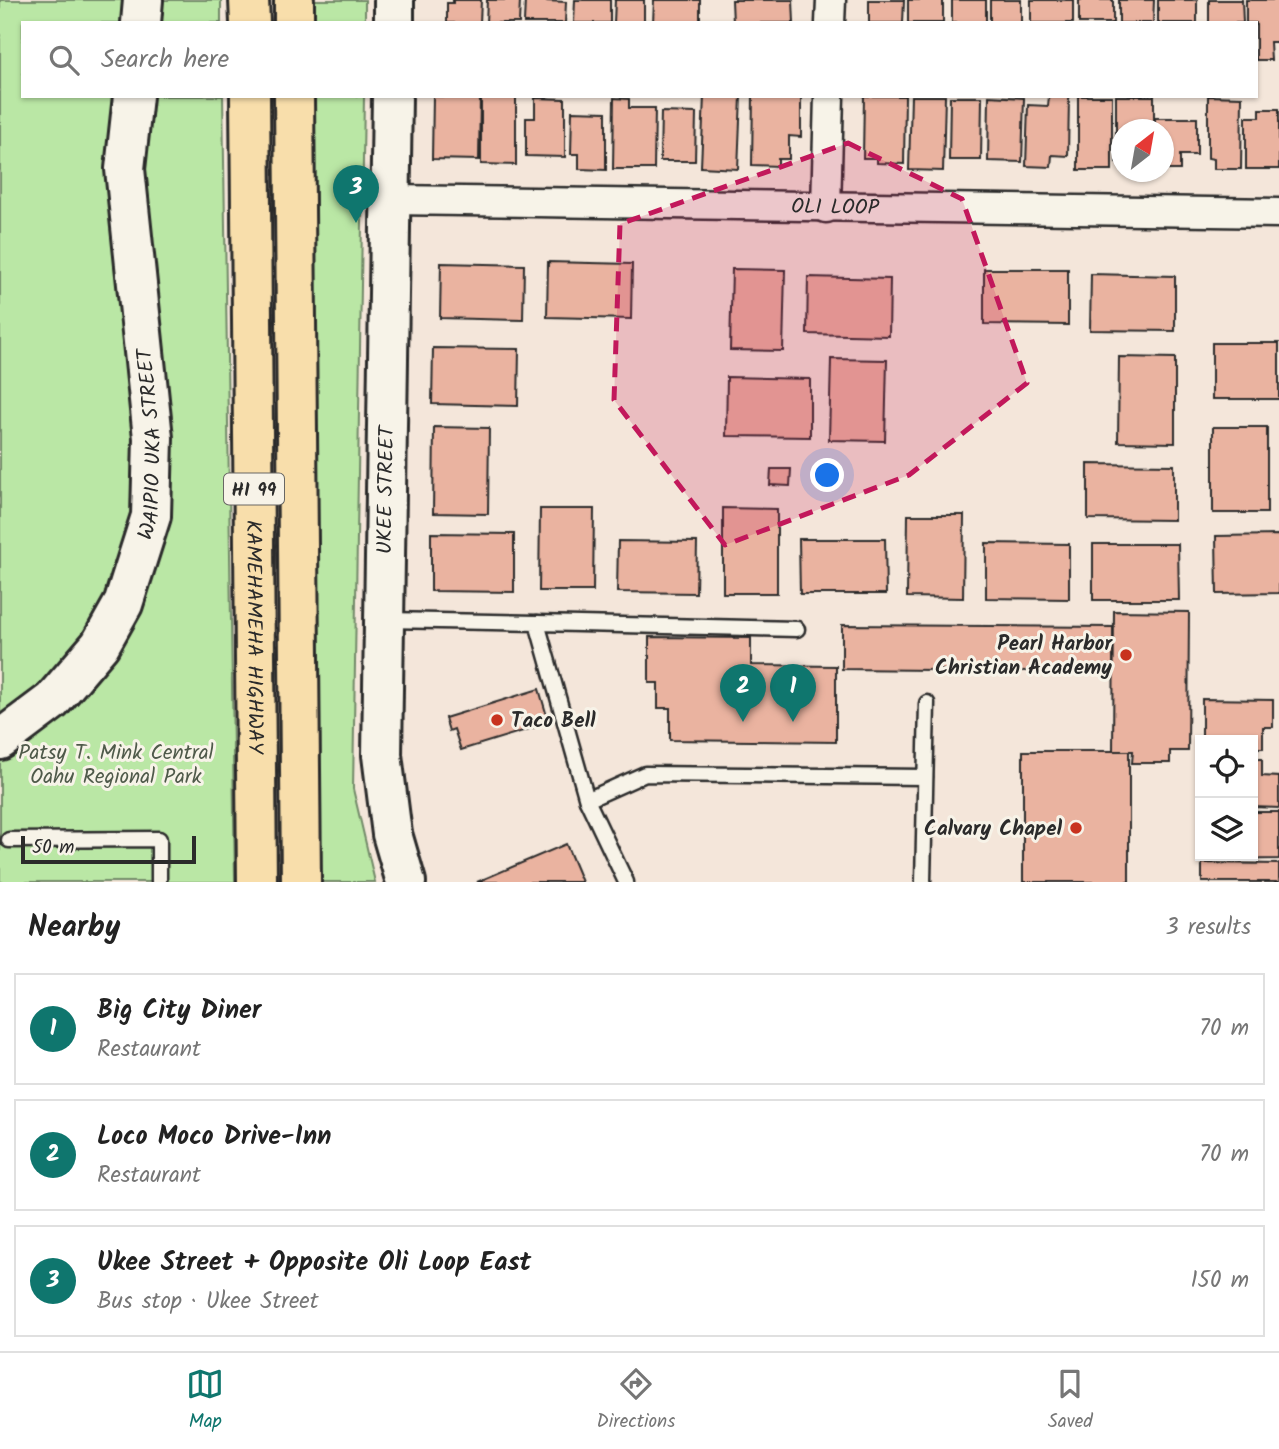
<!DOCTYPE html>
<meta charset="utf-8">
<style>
body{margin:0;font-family:Kalam,sans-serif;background:#f2f2f2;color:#222}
.controls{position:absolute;right:21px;bottom:21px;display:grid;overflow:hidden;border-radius:0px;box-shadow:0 2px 5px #0004}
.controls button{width:63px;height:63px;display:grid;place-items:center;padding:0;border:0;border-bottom:2px solid #e0e0e0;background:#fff;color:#222;font:35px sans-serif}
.compass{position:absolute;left:1111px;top:119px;width:63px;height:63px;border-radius:50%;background:#fff;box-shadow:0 2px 5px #0004;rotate:31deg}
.scale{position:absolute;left:21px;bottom:18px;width:175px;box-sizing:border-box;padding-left:7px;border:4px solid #2b2b2b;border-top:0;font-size:19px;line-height:24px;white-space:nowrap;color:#2b2b2b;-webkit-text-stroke:5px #f7f3e8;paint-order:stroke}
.you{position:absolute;left:828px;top:476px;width:24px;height:24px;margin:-18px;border:5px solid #fff;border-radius:50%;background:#1a73e8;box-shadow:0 0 0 10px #1a73e833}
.badge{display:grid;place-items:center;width:46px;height:46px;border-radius:50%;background:#0f766e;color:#fff;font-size:23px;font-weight:700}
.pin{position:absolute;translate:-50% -58px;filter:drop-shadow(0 2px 4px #0008)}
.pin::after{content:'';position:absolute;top:37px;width:24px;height:21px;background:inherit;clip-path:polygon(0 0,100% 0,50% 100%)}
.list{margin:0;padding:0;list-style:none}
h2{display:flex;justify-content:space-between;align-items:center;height:91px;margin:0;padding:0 28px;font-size:30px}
h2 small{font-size:23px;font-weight:400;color:#767676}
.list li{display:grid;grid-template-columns:46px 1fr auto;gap:21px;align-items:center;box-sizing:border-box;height:112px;margin:0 14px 14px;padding:0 14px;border:2px solid #e0e0e0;border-radius:0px}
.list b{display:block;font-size:26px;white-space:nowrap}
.list p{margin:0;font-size:23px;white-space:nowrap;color:#767676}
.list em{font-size:23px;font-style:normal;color:#767676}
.icon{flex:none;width:38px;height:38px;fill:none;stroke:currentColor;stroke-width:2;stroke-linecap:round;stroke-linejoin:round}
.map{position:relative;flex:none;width:1279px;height:882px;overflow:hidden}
.search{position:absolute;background:#fff;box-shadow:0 2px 5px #0004;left:21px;right:21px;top:21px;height:77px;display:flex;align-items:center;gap:18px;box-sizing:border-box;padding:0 24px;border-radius:0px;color:#767676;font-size:26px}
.sheet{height:469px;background:#fff}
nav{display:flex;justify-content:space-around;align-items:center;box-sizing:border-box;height:98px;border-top:2px solid #e0e0e0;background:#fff;font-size:19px;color:#767676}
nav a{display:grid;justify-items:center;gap:4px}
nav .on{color:#0f766e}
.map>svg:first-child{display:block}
.green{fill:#bae7a5;stroke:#728968;stroke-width:2}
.building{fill:#eab3a0;stroke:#2b2b2b;stroke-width:2}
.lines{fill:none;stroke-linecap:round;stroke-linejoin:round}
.lane-casing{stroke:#2b2b2b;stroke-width:19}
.street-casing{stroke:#2b2b2b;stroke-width:33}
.secondary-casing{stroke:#2b2b2b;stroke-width:44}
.primary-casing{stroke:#2b2b2b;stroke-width:44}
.lane{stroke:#f7f3e8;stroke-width:14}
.street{stroke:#f7f3e8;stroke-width:28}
.secondary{stroke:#f7f3e8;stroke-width:38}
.primary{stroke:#f8deab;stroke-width:38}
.marked{fill:#c2185b;fill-opacity:0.2;stroke:#c2185b;stroke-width:5;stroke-dasharray:14 9;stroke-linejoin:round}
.poi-dot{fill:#c8321e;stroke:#f7f3e8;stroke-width:2.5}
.labels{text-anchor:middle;stroke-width:6;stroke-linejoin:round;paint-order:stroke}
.shield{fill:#f7f3e8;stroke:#686764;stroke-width:2}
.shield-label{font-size:19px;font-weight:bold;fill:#2b2b2b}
.street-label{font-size:21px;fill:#2b2b2b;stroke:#f7f3e8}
.poi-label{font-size:21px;font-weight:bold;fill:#2b2b2b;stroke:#f7f3e8;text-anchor:end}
.park-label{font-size:21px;fill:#4f5a4a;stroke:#f7f3e8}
</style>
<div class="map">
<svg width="1279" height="882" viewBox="0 0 1279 882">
<rect width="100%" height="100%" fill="#f4e6da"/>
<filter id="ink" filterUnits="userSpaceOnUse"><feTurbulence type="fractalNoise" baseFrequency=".0143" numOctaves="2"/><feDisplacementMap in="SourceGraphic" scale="14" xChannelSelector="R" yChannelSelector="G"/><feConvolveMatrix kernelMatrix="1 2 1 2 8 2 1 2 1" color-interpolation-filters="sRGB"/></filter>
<g filter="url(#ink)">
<!-- green -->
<g class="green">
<polygon points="0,0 221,0 221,23 23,23 23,96 223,96 235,882 0,882"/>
<rect x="313" y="0" width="52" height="23"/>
<polygon points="313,96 364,96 353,789 375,882 319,882"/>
</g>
<!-- building -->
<g class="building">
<polygon points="453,0 481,0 480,23 447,23 447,3 453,3"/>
<polygon points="487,0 520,0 519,23 486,23"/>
<polygon points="525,0 566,2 565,23 524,23"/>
<polygon points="575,0 610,0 610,23 574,23"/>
<polygon points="615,0 644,0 644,23 614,23"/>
<polygon points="654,0 700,0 700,23 653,23"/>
<polygon points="732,0 793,0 794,23 733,23"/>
<polygon points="869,0 904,0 903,23 869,23"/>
<rect x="908" y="0" width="35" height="23"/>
<rect x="952" y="0" width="34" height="23"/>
<rect x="990" y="0" width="31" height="23"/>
<rect x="1031" y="0" width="42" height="23"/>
<rect x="1079" y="0" width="34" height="23"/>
<polygon points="1119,0 1154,0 1153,23 1119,23"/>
<rect x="1158" y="0" width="39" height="23"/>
<polygon points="1209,0 1242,0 1243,23 1209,23"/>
<polygon points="1246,0 1279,0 1279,42 1270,42 1271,60 1256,60 1256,23 1246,23"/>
<polygon points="433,96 480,97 479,160 432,159"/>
<polygon points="481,96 516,96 516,165 481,164"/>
<polygon points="704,96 741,96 738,169 701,167"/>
<polygon points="753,96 801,96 801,137 789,136 789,159 778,159 778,166 752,165"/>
<polygon points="864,96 905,96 904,164 877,163 877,158 863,158"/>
<polygon points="911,96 945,96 943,171 909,170"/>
<polygon points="989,96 1024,98 1022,162 988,161"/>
<polygon points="1049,96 1069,96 1068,156 1052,155 1051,167 1026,166 1028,105 1048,106"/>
<rect x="1078" y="96" width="34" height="74"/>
<polygon points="1116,96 1154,96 1154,130 1122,130 1122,162 1116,162"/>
<polygon points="1208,96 1242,97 1241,169 1214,169 1214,159 1208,158"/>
<polygon points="950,97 982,97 981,160 949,160"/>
<polygon points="535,98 565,99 565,157 526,156 526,118 535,118"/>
<polygon points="614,98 629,99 629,108 655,108 654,169 613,169"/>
<polygon points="1260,109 1279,109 1279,169 1246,169 1246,117 1260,117"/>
<polygon points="572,111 606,112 606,170 579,169 579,154 571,154"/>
<polygon points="661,112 696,113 695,161 660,161"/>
<polygon points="1155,118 1197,118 1197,155 1180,155 1180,170 1164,170 1164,130 1155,130"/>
<polygon points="548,262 632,264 631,319 547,317"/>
<polygon points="441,263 524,265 523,320 440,318"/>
<polygon points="732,269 785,270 783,351 730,350"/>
<polygon points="984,269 1068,269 1068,325 984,324"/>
<polygon points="1091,274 1175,276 1175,331 1090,330"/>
<polygon points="808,277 890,279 889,336 807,334"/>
<rect x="1212" y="343" width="67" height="56"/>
<polygon points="433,348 519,349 518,406 432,404"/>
<polygon points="1119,357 1175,358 1175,443 1118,442"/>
<polygon points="831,359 887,360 885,441 829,440"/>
<polygon points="727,377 810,379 810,437 726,436"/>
<polygon points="434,427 489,428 488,514 433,513"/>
<rect x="1213" y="427" width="54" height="86"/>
<polygon points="1088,464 1174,465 1174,520 1088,519"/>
<polygon points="771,469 791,469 790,486 770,485"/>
<polygon points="723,508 777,509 777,593 723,593"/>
<polygon points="540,509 594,509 593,591 539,591"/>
<polygon points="908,515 964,515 963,598 907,597"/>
<polygon points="431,533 514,534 514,592 431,591"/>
<polygon points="1279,535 1279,593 1217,594 1216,536"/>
<polygon points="799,539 885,539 886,594 800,594"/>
<polygon points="618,541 697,542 696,593 617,592"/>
<polygon points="986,543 1069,544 1069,599 986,598"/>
<polygon points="1093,544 1178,544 1179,600 1093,600"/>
<polygon points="1114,611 1189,612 1188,751 1170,751 1170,763 1132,763 1133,751 1113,751"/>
<polygon points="842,625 1113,627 1113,672 842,669"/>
<polygon points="649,637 751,638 751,665 836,666 836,742 670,740 670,708 658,708 658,683 649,683"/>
<polygon points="539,689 549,723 461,750 454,729 449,731 445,718"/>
<polygon points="1202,699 1273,700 1273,727 1263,727 1263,748 1253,748 1253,740 1202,740"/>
<rect x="1023" y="751" width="106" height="131"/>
<polygon points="1253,759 1262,759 1262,776 1279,777 1279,808 1253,807"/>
<polygon points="1253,812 1279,812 1279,859 1207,860 1207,856 1253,856"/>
<polygon points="566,844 582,882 477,882"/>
<polygon points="1202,863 1279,864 1279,882 1202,882"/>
</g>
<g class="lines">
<!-- lane casing -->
<g class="lane-casing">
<g id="lane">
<polyline points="386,620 537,623 587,800 626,882"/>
<polyline points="537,623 797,629"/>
<polyline points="587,800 645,774 925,777"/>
<polyline points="9,840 159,839 159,882"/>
<polyline points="923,882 927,703"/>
</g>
</g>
<!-- street casing -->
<g class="street-casing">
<g id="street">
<polyline points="830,23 831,0"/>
<path id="s1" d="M391,200L1279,213"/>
<polyline points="826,208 829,96"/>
</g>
</g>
<!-- secondary casing -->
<g class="secondary-casing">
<g id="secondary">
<polyline points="141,23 143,0"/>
<polyline points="394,23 394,0"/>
<polyline points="392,96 382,755 392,834 406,882"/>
<path id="s2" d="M0,740L52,701L100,645L123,604L151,516L153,438L125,169L133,96"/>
</g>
</g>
<!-- primary casing -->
<g class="primary-casing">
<g id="primary">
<polyline points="249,0 250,23"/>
<polyline points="294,0 294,23"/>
<path id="s3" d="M250,96L257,882"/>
<polyline points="294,96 301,882"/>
</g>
</g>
<!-- lane -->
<use href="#lane" class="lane"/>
<!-- street -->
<use href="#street" class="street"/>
<!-- secondary -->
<use href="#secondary" class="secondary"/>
<!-- primary -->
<use href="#primary" class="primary"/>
</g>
</g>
<!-- marked area -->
<path class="marked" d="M848,143L962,199L1027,383L909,475L725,545L614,400L620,224Z"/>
<!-- markers -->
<g class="poi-dot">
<circle cx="1126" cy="655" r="7"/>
<circle cx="497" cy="720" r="7"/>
<circle cx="1076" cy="828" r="7"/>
</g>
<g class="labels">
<!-- shield labels -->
<rect class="shield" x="224" y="473.5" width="60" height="31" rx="5"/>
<g class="shield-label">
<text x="254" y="496">HI 99</text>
</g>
<!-- street labels -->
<g class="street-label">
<text dy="7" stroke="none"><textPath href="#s1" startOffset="444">OLI LOOP</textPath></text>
<text dy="7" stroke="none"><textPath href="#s2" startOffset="350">WAIPIO UKA STREET</textPath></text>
<text transform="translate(385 490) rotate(-89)" y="7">UKEE STREET</text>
<text dy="7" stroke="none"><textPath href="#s3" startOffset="541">KAMEHAMEHA HIGHWAY</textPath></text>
</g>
<!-- poi labels -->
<g class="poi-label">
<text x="1112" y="650">Pearl Harbor<tspan x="1112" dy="24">Christian Academy</tspan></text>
<text x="511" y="727" text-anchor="start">Taco Bell</text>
<text x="1062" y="835">Calvary Chapel</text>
</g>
<!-- park labels -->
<g class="park-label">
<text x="116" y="759">Patsy T. Mink Central<tspan x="116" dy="24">Oahu Regional Park</tspan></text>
</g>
</g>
</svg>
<div class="controls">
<button><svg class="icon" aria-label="locate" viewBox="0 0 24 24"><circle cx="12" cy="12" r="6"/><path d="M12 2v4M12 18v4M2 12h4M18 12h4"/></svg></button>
<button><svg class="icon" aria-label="layers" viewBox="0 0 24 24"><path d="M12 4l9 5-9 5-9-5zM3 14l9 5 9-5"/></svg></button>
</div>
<svg class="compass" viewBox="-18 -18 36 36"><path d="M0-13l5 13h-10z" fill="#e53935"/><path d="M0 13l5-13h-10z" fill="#767676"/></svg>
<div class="scale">50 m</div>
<div class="you"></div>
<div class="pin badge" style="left:793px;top:722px">1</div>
<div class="pin badge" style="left:743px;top:722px">2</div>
<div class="pin badge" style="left:356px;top:223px">3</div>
<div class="search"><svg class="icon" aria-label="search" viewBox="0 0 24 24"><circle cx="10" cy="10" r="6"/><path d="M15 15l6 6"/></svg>Search here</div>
</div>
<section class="sheet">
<h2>Nearby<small>3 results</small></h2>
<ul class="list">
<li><span class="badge">1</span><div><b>Big City Diner</b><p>Restaurant</p></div><em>70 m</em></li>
<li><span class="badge">2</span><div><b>Loco Moco Drive-Inn</b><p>Restaurant</p></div><em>70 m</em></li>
<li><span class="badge">3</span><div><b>Ukee Street + Opposite Oli Loop East</b><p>Bus stop · Ukee Street</p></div><em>150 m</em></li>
</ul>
</section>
<nav>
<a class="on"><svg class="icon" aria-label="map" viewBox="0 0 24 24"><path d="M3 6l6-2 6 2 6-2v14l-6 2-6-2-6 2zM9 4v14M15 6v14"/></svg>Map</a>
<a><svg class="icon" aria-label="directions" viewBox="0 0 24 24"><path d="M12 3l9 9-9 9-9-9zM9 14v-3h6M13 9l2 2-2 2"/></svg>Directions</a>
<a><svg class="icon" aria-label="saved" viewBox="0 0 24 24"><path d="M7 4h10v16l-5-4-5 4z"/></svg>Saved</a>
</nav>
